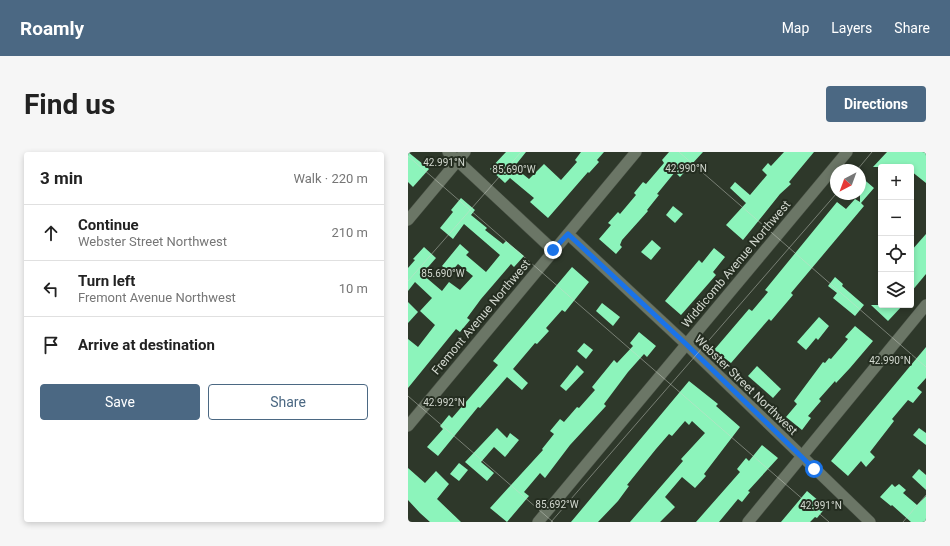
<!DOCTYPE html>
<meta charset="utf-8">
<style>
body{margin:0;font-family:Roboto,sans-serif;background:#f6f6f6;color:#222}
.controls{position:absolute;right:12px;top:12px;display:grid;overflow:hidden;border-radius:4px;box-shadow:0 2px 6px #0003}
.controls button{width:36px;height:36px;display:grid;place-items:center;padding:0;border:0;border-bottom:1px solid #e0e0e0;background:#fff;color:#222;font:20px sans-serif}
.compass{position:absolute;left:422px;top:12px;width:36px;height:36px;border-radius:50%;background:#fff;box-shadow:0 2px 6px #0003;rotate:221deg}
.stop{position:absolute;width:12px;height:12px;margin:-9px;border:3px solid #1a73e8;border-radius:50%;background:#fff}
.stop.end{background:#1a73e8;border-color:#fff;box-shadow:0 1px 4px #0008}
.list{margin:0;padding:0;list-style:none}
h2{display:flex;justify-content:space-between;align-items:center;height:52px;margin:0;padding:0 16px;font-size:17px}
h2 small{font-size:13px;font-weight:400;color:#767676}
.list li{display:grid;grid-template-columns:26px 1fr auto;gap:12px;align-items:center;box-sizing:border-box;height:56px;padding:0 16px;border-top:1px solid #e0e0e0}
.list b{display:block;font-size:15px;white-space:nowrap}
.list p{margin:0;font-size:13px;white-space:nowrap;color:#767676}
.list em{font-size:13px;font-style:normal;color:#767676}
.actions{display:flex;gap:8px;padding:12px 16px}
.actions a{flex:1;padding:9px 0;border:1px solid #4b6883;border-radius:4px;text-align:center;font-size:14px;color:#4b6883}
.actions .main{background:#4b6883;color:#fff}
.icon{flex:none;width:22px;height:22px;fill:none;stroke:currentColor;stroke-width:2;stroke-linecap:round;stroke-linejoin:round}
.map{position:relative;flex:none;width:518px;height:370px;overflow:hidden;border-radius:4px}
header{display:flex;align-items:center;gap:24px;box-sizing:border-box;height:56px;padding:0 20px;background:#4b6883;color:#fff}
header strong{font-size:19px}
nav{display:flex;gap:22px;margin-inline-start:auto;font-size:14px}
.intro{display:flex;align-items:center;justify-content:space-between;box-sizing:border-box;height:96px;padding:0 24px}
h1{margin:0;font-size:28px}
.button{padding:10px 18px;border-radius:4px;background:#4b6883;color:#fff;font-size:14px;font-weight:700}
main{display:flex;gap:24px;padding:0 24px}
aside{flex:1;background:#fff;border-radius:4px;box-shadow:0 2px 6px #0003}
.map>svg:first-child{display:block}
.building{fill:#8cf4bb}
.lines{fill:none;stroke-linecap:round;stroke-linejoin:round}
.street-casing{stroke:#4b5347;stroke-width:12}
.street{stroke:#6b7666;stroke-width:11}
.route{stroke:#1a73e8;stroke-width:5}
.ticks{fill:none;stroke:#d2d8cf;stroke-width:1;stroke-opacity:0.45}
.labels{text-anchor:middle;stroke-width:4;stroke-linejoin:round;paint-order:stroke}
.street-label{font-size:12px;fill:#d2d8cf;stroke:#242d20}
.ticks-label{font-size:10px;text-anchor:middle;fill:#d2d8cf;stroke:#242d20;stroke-width:4;stroke-linejoin:round;paint-order:stroke}
</style>
<header>
<strong>Roamly</strong>
<nav><a>Map</a><a>Layers</a><a>Share</a></nav>
</header>
<div class="intro"><h1>Find us</h1><a class="button">Directions</a></div>
<main>
<aside>
<h2>3 min<small>Walk · 220 m</small></h2>
<ul class="list">
<li><svg class="icon" aria-label="ahead" viewBox="0 0 24 24"><path d="M12 20V5M6 11l6-6 6 6"/></svg><div><b>Continue</b><p>Webster Street Northwest</p></div><em>210 m</em></li>
<li><svg class="icon" aria-label="left" viewBox="0 0 24 24"><path d="M17 20v-9H6M10 6l-5 5 5 5"/></svg><div><b>Turn left</b><p>Fremont Avenue Northwest</p></div><em>10 m</em></li>
<li><svg class="icon" aria-label="arrive" viewBox="0 0 24 24"><path d="M6 21V4h12l-3 4 3 4H6"/></svg><div><b>Arrive at destination</b></div></li>
</ul>
<div class="actions"><a class="main">Save</a><a>Share</a></div>
</aside>
<div class="map">
<svg width="518" height="370" viewBox="0 0 518 370">
<rect width="100%" height="100%" fill="#2e382a"/>
<!-- building -->
<g class="building">
<polygon points="0,0 21,17 5,35 0,30"/>
<polygon points="98,0 118,0 106,15 121,27 136,12 153,28 169,10 167,8 173,0 196,0 189,8 191,10 181,21 180,20 140,66 122,50 126,46 102,26 97,31 82,17"/>
<polygon points="261,0 295,0 272,25 267,20 249,42 251,43 239,58 240,59 214,88 212,93 214,95 208,102 191,87 203,73 200,71 210,60 212,62 228,43 226,41 235,30 238,32 256,11 254,8"/>
<polygon points="376,0 406,0 381,30 383,32 372,42 335,88 318,73 338,51 322,36 327,30 342,43 359,23 354,18 360,11 363,14"/>
<polygon points="479,0 518,0 518,31 503,19 503,15 465,15"/>
<polygon points="452,24 466,36 453,51 456,54 383,141 385,143 363,169 361,167 323,211 306,198 341,157 344,159 360,140 357,138 429,50 438,57 447,47 452,50"/>
<polygon points="53,46 67,58 63,63 79,76 77,78 95,92 98,89 116,104 106,115 103,112 73,147 59,166 62,168 52,180 48,177 0,236 0,187 10,195 27,173 12,159 24,146 7,130 0,139 0,116 7,108 5,107 16,95 28,106 14,122 34,139 41,130 52,138 65,124 50,112 42,121 34,114 52,92 61,100 58,103 78,120 92,103 56,72 45,87 32,76 45,60 43,58"/>
<polygon points="265,54 275,62 267,71 258,63"/>
<polygon points="518,82 518,122 503,140 503,99"/>
<polygon points="244,88 253,96 243,108 233,100"/>
<polygon points="306,96 317,105 305,120 308,123 273,163 257,149 291,108 294,111"/>
<polygon points="164,115 181,130 157,160 154,158 138,176 141,179 129,192 127,191 105,217 120,231 114,238 99,225 72,256 70,255 30,304 19,295 35,277 32,274 41,263 44,266 90,213 85,209"/>
<polygon points="427,125 435,132 434,134 456,153 447,164 425,146 429,141 420,134"/>
<polygon points="0,150 10,160 0,171"/>
<polygon points="194,151 212,165 205,174 188,159"/>
<polygon points="463,153 495,153 480,169"/>
<polygon points="411,165 421,174 410,188 408,186 398,198 389,190"/>
<polygon points="447,174 465,189 442,216 428,231 427,229 411,247 413,249 400,264 403,266 394,278 378,265 389,252 386,249 415,210 417,211 421,206 423,207 440,187 437,185"/>
<polygon points="231,180 248,194 239,205 236,202 220,220 196,252 198,254 162,293 137,326 132,321 116,340 121,344 99,370 82,356 135,298 134,297 146,282 142,279 152,267 156,270 169,255 171,256 187,238 184,235 206,208 209,211 225,194 222,191"/>
<polygon points="176,191 185,198 178,207 169,199"/>
<polygon points="518,195 518,226 509,236 514,240 505,251 500,248 484,267 486,269 462,300 467,305 458,315 453,309 440,324 423,309"/>
<polygon points="169,213 176,220 158,239 152,234"/>
<polygon points="349,214 373,237 365,246 340,224"/>
<polygon points="281,229 310,252 308,254 332,275 296,322 298,324 287,336 274,325 257,345 267,355 252,370 222,370 275,309 273,307 297,281 284,269 281,273 277,269 264,284 261,282 248,297 219,333 221,334 210,349 190,370 163,370"/>
<polygon points="89,276 99,286 102,281 111,288 97,305 86,295 73,310 86,321 79,329 57,310"/>
<polygon points="511,276 518,281 518,293 505,283"/>
<polygon points="354,293 370,306 340,339 342,340 334,350 330,347 311,370 288,370 332,320 329,317 338,306 341,309"/>
<polygon points="51,311 60,318 51,329 42,322"/>
<polygon points="0,316 17,331 28,319 41,332 29,347 53,370 22,370 12,361 0,348"/>
<polygon points="511,317 518,323 518,338 504,325"/>
<polygon points="484,332 487,335 491,332 498,338 495,341 509,353 518,344 518,370 503,370 484,353 483,354 472,345"/>
<polygon points="399,339 418,355 409,366 407,365 402,370 373,370"/>
</g>
<g class="lines">
<!-- street casing -->
<g class="street-casing">
<g id="street">
<polyline points="40,0 145,98"/>
<polyline points="0,68 57,0"/>
<polyline points="160,82 278,192 462,370"/>
<polyline points="0,274 228,0"/>
<polyline points="130,370 439,0"/>
<polyline points="340,370 518,153"/>
</g>
</g>
<!-- street -->
<use href="#street" class="street"/>
</g>
<g class="lines">
<!-- route -->
<polyline class="route" points="145,98 160,82 278,192 406,317"/>
</g>
<!-- ticks -->
<path class="ticks" d="M271,0L518,215M0,4L421,370M449,18L464,0M0,129L113,0M0,244L145,370M143,370L428,42M495,370L518,343"/>
<g class="labels">
<!-- street labels -->
<g class="street-label">
<text transform="translate(328 112) rotate(-50)" y="4">Widdicomb Avenue Northwest</text>
<text transform="translate(73 165) rotate(-50)" y="4">Fremont Avenue Northwest</text>
<text transform="translate(338 233) rotate(44)" y="4">Webster Street Northwest</text>
</g>
</g>
<g class="ticks-label">
<text x="36" y="14">42.991°N</text>
<text x="278" y="20">42.990°N</text>
<text x="106" y="21">85.690°W</text>
<text x="35" y="125">85.690°W</text>
<text x="482" y="212">42.990°N</text>
<text x="36" y="254">42.992°N</text>
<text x="149" y="356">85.692°W</text>
<text x="413" y="357">42.991°N</text>
</g>
</svg>
<div class="controls">
<button>+</button>
<button>−</button>
<button><svg class="icon" aria-label="locate" viewBox="0 0 24 24"><circle cx="12" cy="12" r="6"/><path d="M12 2v4M12 18v4M2 12h4M18 12h4"/></svg></button>
<button><svg class="icon" aria-label="layers" viewBox="0 0 24 24"><path d="M12 4l9 5-9 5-9-5zM3 14l9 5 9-5"/></svg></button>
</div>
<svg class="compass" viewBox="-18 -18 36 36"><path d="M0-13l5 13h-10z" fill="#e53935"/><path d="M0 13l5-13h-10z" fill="#767676"/></svg>
<div class="stop" style="left:406px;top:317px"></div>
<div class="stop end" style="left:145px;top:98px"></div>
</div>
</main>
